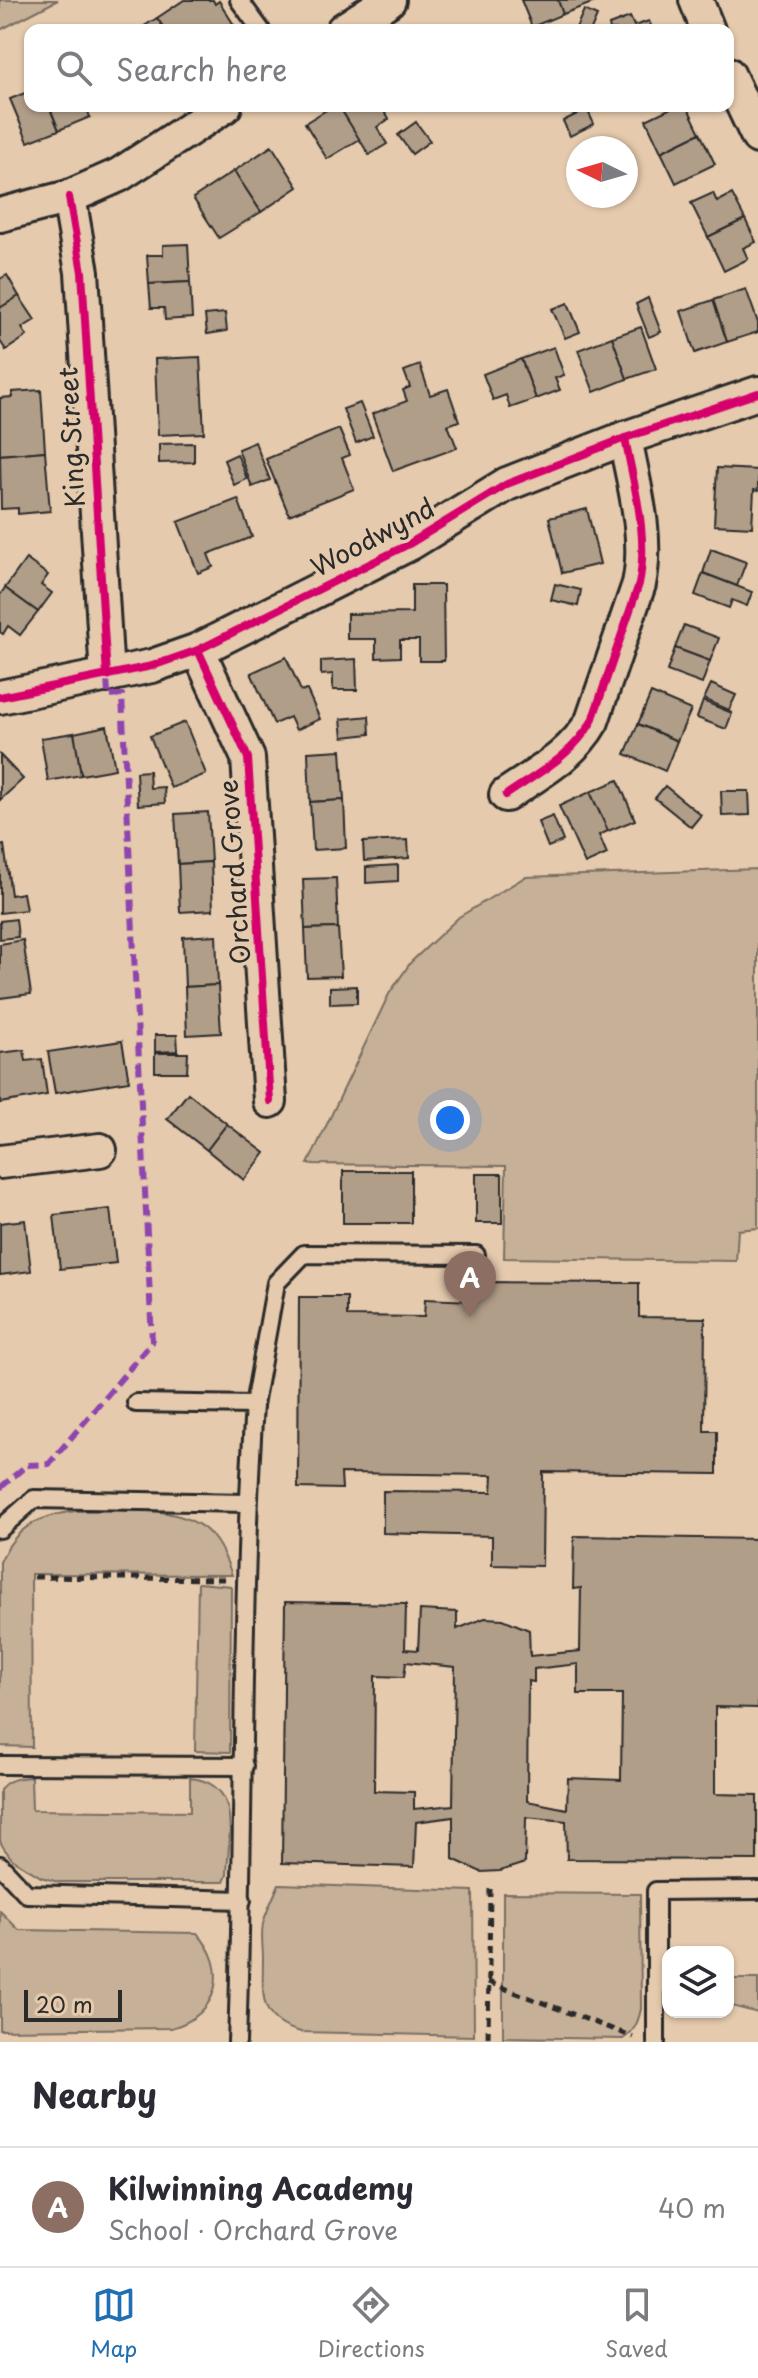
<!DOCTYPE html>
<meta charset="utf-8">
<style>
body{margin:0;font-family:"Playpen Sans",sans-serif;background:#f7f7f7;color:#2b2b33}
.controls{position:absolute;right:24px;bottom:24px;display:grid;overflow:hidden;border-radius:16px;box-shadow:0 2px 6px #0004}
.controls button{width:72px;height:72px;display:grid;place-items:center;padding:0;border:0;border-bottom:2px solid #e1e1e2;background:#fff;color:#2b2b33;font:40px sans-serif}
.compass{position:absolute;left:566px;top:136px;width:72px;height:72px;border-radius:50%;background:#fff;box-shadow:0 2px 6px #0004;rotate:275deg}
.scale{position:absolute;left:24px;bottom:20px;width:98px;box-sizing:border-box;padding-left:8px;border:4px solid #2b2b2b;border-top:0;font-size:22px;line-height:28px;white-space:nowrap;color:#2b2b2b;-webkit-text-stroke:6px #e5caad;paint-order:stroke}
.you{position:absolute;left:450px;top:1120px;width:28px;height:28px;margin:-20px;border:6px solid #fff;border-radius:50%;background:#1a73e8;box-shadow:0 0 0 12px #1a73e833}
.badge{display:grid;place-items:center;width:52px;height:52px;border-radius:50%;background:#1f6fb2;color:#fff;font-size:26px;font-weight:700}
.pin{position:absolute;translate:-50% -66px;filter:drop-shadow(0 2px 4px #0008)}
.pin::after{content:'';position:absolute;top:42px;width:28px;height:24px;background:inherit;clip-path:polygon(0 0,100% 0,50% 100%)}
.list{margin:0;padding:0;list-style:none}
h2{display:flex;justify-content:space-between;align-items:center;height:104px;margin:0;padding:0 32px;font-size:34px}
h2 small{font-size:26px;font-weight:400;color:#7c7c81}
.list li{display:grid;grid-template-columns:52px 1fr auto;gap:24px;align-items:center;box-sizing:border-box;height:120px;padding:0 32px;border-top:2px solid #e1e1e2}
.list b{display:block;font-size:30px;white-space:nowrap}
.list p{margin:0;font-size:26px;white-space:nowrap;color:#7c7c81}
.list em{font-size:26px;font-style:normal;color:#7c7c81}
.icon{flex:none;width:44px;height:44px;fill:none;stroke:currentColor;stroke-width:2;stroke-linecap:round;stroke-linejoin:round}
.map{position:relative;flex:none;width:758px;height:2042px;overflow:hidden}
.search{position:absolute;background:#fff;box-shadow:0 2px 6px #0004;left:24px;right:24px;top:24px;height:88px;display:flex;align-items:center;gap:20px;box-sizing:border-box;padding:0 28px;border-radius:16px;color:#7c7c81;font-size:30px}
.sheet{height:224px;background:#fff}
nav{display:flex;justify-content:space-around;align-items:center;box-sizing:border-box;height:112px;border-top:2px solid #e1e1e2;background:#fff;font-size:22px;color:#7c7c81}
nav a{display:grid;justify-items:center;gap:4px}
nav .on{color:#1f6fb2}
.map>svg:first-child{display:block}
.green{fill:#c7b098;stroke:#796e62;stroke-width:2}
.building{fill:#b19e89;stroke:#2b2b2b;stroke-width:2;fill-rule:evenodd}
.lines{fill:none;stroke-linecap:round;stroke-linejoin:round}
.lane-casing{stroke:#2b2b2b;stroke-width:22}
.street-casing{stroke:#2b2b2b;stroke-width:38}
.path{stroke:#2b2b2b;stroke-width:5;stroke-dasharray:8 6;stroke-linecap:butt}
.lane{stroke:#e5caad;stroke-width:16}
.street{stroke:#e5caad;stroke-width:32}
.quiet{stroke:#8e44ad;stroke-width:6;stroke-dasharray:12 6;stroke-linecap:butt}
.cycleway-casing{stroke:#e5caad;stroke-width:13}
.cycleway{stroke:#d6006c;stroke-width:8}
.labels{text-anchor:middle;stroke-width:7;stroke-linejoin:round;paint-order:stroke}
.street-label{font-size:26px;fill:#2b2b2b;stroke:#e5caad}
</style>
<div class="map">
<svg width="758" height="2042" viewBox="0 0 758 2042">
<rect width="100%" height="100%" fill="#e5caad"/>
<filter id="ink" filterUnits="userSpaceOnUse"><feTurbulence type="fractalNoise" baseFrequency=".0125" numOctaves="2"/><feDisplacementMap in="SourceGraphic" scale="16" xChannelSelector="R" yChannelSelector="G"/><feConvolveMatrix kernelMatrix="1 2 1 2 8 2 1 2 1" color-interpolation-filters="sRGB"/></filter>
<g filter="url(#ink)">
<!-- green -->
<g class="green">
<polygon points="0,0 58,0 0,30"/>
<polygon points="758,869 758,1228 738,1230 736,1261 504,1258 506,1166 308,1164 389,994 411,962 459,917 525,877"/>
<path d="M76,1511C119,1512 188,1500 216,1541C223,1551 228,1564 232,1575L31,1574L32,1747L0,1746V1562C16,1526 39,1516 76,1511Z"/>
<polygon points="198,1583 231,1586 230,1752 195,1751"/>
<path d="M31,1777L32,1810L190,1812V1778C243,1783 228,1837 227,1875L224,1882H58L41,1877L12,1859L3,1847L0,1841V1790C6,1779 20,1778 31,1777Z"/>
<path d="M279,1884L473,1891L474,2036L301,2032C257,2021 263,1994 263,1957C263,1946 260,1931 264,1920C268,1908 274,1896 279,1884Z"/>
<path d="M503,1893L640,1894L641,2009C638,2022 635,2031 623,2039L503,2037Z"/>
<path d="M0,1911L19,1930L197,1933C230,1969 219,2015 171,2028L0,2030Z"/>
<polygon points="728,1979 758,1979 758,2013 728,2005"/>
</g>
<!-- building -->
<g class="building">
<polygon points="184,0 213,0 215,4 219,1 234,25 227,30 165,30 157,18"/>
<polygon points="521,0 558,0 563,14 532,27"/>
<polygon points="558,0 594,0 595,2 563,14"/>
<polygon points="584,10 597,16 591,30 575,30"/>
<polygon points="630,17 634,26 649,21 653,30 610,30 609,25"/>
<polygon points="157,18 165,30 138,30"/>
<polygon points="30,91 30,106 49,106 59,130 28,142 10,99"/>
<polygon points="49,106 86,106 90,117 59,130"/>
<polygon points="333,106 339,106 360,139 327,159 305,123"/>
<polygon points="339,106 380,106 389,119 377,127 387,144 369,155"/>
<polygon points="675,106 687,106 700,133 661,152 646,120"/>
<polygon points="587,109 594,124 570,136 563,121"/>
<polygon points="416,122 430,141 412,154 398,135"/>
<polygon points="700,133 715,164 676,183 661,152"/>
<polygon points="272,146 298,187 261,212 234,171"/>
<polygon points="234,171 261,212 219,238 193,198"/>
<polygon points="713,193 717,202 732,194 745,219 708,237 691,203"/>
<polygon points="745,219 756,242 743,248 748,259 724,271 708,237"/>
<polygon points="188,244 190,282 149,284 147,255 163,255 163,245"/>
<polygon points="7,275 19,296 0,308 0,279"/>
<polygon points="190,282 192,318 165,320 164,308 151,308 149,284"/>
<polygon points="746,289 758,323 758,332 727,342 713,300"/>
<polygon points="19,296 35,320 22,328 27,336 6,350 0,341 0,308"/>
<polygon points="648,298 661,332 649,337 636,304"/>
<polygon points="713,300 727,342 695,353 681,311"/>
<polygon points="568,303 580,332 565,338 552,309"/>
<polygon points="225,313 227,331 207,334 205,315"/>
<polygon points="641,327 656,369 627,379 612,337"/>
<polygon points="612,337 627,379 594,392 578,350"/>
<polygon points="554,347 564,375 555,378 560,390 536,399 521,359"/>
<polygon points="200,357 204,433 158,435 155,359"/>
<polygon points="521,359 536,399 510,408 506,395 493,400 483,374"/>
<polygon points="420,365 430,395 448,389 459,421 448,425 457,448 393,471 372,414 407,401 403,390 410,387 404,371"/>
<polygon points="41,390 45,451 0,455 0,398 12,397 12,392"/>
<polygon points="360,403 373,436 356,443 343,409"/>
<polygon points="339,429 350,455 342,458 354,489 289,515 266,459"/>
<polygon points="255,442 270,480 252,487 238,449"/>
<polygon points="194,443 194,462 159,463 159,444"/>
<polygon points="45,451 50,511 18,514 18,508 1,509 0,455"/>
<polygon points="237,454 247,479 234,485 224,460"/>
<polygon points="717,468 758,470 758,491 754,490 752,527 714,525"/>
<polygon points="238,499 252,537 208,554 213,567 198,573 178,522"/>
<polygon points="587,509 600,564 562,573 549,518"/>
<polygon points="711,549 746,562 737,586 703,573"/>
<polygon points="26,559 48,575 41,585 52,593 38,612 5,588"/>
<polygon points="703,573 752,592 747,606 732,600 729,608 695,595"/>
<polygon points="555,584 581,590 578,606 551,600"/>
<polygon points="412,585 443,585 444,661 419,661 419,640 400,640 400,657 376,658 376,639 347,639 347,614 412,613"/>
<polygon points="5,588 38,612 20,635 8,626 3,634 0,632 0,595"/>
<polygon points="684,625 719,638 710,661 675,648"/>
<polygon points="675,648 710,661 702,684 667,671"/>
<polygon points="286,657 301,691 307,690 320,719 296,730 290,717 274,724 251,673"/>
<polygon points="356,659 357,690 333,690 333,674 321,675 321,661"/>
<polygon points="711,684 736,695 729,710 704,699"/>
<polygon points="651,693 691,710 677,741 638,724"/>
<polygon points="703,701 732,713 726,729 697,718"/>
<polygon points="369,716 370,734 343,737 341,719"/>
<polygon points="185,722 206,774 171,788 150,736"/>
<polygon points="638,724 677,741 665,771 625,754"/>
<polygon points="107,726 115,769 81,775 74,733"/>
<polygon points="74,733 81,775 48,781 41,738"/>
<polygon points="341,750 344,800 310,802 308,752"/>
<polygon points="0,755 23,779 0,800"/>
<polygon points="149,771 150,788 164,787 165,803 138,805 136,772"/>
<polygon points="618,780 635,820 608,831 590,792"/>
<polygon points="665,786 701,815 691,827 655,798"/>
<polygon points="721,791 749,791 750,815 722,816"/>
<polygon points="590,792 608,831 599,835 607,854 585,864 559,806"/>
<polygon points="344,800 346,848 313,850 310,802"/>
<polygon points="208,812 211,862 178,864 175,814"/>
<polygon points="553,816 563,841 548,847 538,822"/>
<polygon points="408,840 409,858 364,861 363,842"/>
<polygon points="4,845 11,895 23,893 26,910 0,913 0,846"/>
<polygon points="211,862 213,910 180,912 178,864"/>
<polygon points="398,865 398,881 366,883 366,867"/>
<polygon points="336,878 338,928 305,929 303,879"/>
<polygon points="16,919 18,937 0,939 0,921"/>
<polygon points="338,928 341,976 307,977 305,929"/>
<polygon points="216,935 218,985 185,987 183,937"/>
<polygon points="23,940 31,994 0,998 0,944"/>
<polygon points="218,985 221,1033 187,1035 185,987"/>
<polygon points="357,986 357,1003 330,1004 330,987"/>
<polygon points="155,1035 177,1035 178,1051 155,1052"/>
<polygon points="122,1041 129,1081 55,1093 48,1052"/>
<polygon points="24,1050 26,1061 42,1059 47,1095 0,1103 0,1053"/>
<polygon points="155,1053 188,1053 187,1072 155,1072"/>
<polygon points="188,1093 227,1124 207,1150 167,1119"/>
<polygon points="227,1124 265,1153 244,1180 207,1150"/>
<rect x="343" y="1171" width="68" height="52"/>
<rect x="476" y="1174" width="26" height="49"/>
<polygon points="110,1209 116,1263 60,1269 54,1215"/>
<polygon points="25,1220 31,1271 0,1275 0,1223"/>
<polygon points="474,1282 639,1283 639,1317 705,1318 704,1431 717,1431 717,1474 543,1472 542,1566 492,1565 492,1536 383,1533 383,1491 492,1492 493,1475 341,1473 342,1489 298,1488 299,1297 347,1297 347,1316 424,1317 425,1299 473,1301"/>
<path d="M574,1536L758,1539V1708L715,1707V1794L757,1795V1860L567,1859L566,1821L526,1817L525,1863L500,1871L481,1872L453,1859V1817L416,1822L414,1867L282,1863L285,1602L406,1604L405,1649L418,1650L420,1610L457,1612V1629L485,1618L503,1619L529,1630L530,1656L580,1651L581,1588L573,1589ZM406,1662L455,1667L453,1805L414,1809V1792L374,1791L375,1676L404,1677ZM578,1664V1694H622L621,1780L568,1778L567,1809L527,1801L528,1681L534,1682V1669Z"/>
</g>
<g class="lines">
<!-- lane casing -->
<g class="lane-casing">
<g id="lane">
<polyline points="239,0 261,30"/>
<path d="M136,1403L254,1405C240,1617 245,1830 237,2042"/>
<polyline points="254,1405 276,1283 304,1254 476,1255"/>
<polyline points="0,1529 34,1499 247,1503"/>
<polyline points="0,1765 244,1766"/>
<polyline points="0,1865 27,1894 242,1900"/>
<polyline points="656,2042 656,1891 758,1890"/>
</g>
</g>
<!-- street casing -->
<g class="street-casing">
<g id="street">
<polyline points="696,0 708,30"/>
<polyline points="343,30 389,0"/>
<polyline points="728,74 758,137"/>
<polyline points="69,197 82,272 107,676"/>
<polyline points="0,215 69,197 119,175 225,106"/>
<polyline points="198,650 248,758 270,1101"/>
<polyline points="0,697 152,666 198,650 409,544 507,484 625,438 758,393"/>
<path d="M506,795C538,773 572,756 592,721L639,584C649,536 634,486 625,438"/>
<polyline points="0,1162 100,1150"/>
</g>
</g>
<!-- path -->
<g class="path">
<polyline points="34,1577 225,1579"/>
<polyline points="490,1889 488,2042 494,2042"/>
<polyline points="488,1982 633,2037"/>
</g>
<!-- lane -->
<use href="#lane" class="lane"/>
<!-- street -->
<use href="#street" class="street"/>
<!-- quiet -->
<polyline class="quiet" points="0,1488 27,1465 49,1464 152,1342 122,695 108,696 107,676"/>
<!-- cycleway casing -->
<g class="cycleway-casing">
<g id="cycleway">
<polyline points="69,197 82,272 107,676"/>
<polyline points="198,650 248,758 270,1101"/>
<polyline points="0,697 152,666 198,650 409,544 507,484 625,438 758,393"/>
<path d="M506,795C538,773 572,756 592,721L639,584C649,536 634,486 625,438"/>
</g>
</g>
<!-- cycleway -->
<use href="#cycleway" class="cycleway"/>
</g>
</g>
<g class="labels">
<!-- street labels -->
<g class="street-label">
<text transform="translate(72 437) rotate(-93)" y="9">King Street</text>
<text transform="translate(373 538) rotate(-28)" y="9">Woodwynd</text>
<text transform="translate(235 872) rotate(-94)" y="9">Orchard Grove</text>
</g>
</g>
</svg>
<div class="controls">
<button><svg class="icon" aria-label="layers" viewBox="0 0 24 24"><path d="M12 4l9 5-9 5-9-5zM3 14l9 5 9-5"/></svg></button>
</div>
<svg class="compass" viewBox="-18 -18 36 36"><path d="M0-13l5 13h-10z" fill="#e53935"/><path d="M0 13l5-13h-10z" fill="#7c7c81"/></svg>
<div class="scale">20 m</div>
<div class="you"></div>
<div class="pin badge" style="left:470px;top:1317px;background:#8d6e63">A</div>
<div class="search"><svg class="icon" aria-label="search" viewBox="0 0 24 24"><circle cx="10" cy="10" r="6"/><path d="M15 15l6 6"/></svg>Search here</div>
</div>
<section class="sheet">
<h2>Nearby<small></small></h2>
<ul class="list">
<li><span class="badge" style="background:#8d6e63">A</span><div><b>Kilwinning Academy</b><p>School · Orchard Grove</p></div><em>40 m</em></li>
</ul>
</section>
<nav>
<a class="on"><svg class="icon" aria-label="map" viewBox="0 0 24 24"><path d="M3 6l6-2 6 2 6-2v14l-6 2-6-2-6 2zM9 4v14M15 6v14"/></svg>Map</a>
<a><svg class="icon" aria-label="directions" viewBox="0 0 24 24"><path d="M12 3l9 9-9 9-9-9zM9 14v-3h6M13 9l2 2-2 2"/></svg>Directions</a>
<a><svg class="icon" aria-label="saved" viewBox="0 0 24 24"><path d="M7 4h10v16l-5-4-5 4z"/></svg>Saved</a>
</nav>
